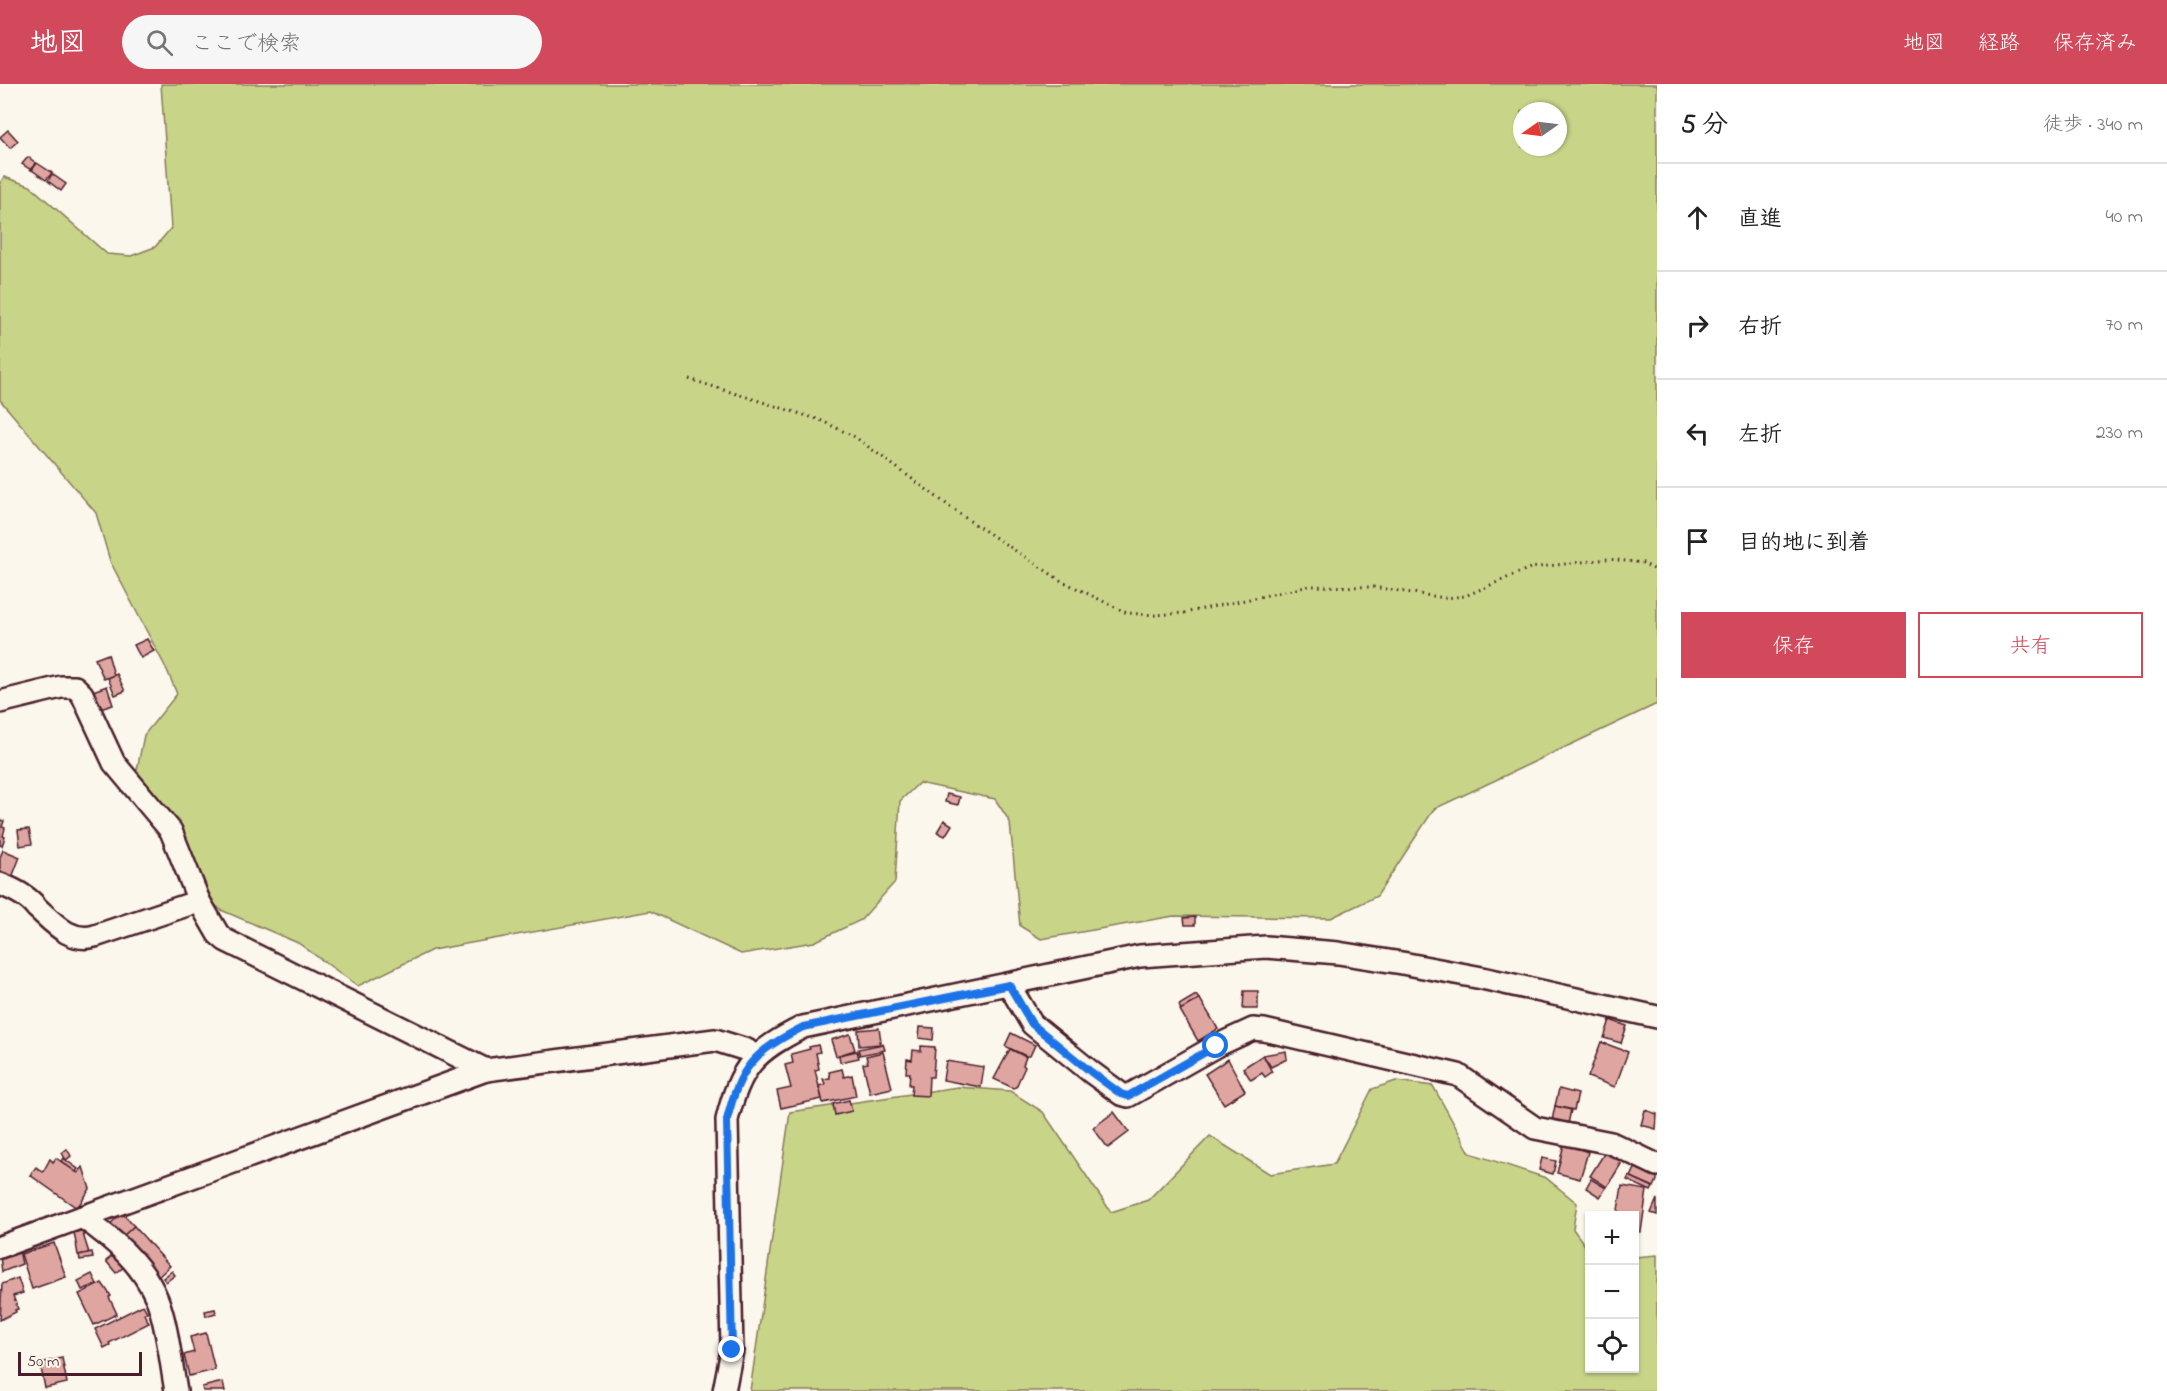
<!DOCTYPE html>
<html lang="ja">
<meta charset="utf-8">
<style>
body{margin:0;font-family:"Indie Flower","Klee One",sans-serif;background:#f6f6f6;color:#222}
.controls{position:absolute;right:18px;bottom:18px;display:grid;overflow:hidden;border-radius:0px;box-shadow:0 2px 4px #0004}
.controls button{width:54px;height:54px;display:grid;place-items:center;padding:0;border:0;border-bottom:2px solid #e0e0e0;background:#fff;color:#222;font:30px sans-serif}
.compass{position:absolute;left:1513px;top:18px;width:54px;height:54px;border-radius:50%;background:#fff;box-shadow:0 2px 4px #0004;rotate:256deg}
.scale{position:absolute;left:18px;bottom:15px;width:124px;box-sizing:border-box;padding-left:6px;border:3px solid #4a1f2b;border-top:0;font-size:16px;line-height:21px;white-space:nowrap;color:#4a1f2b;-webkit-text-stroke:4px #fbf7ec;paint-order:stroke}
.stop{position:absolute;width:18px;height:18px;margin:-14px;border:4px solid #1a73e8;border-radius:50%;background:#fff}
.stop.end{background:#1a73e8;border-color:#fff;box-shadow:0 2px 6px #0008}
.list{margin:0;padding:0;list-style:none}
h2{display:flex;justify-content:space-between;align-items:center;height:78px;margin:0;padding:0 24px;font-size:26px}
h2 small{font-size:20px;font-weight:400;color:#767676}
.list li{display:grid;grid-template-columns:39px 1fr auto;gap:18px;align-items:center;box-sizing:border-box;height:108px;padding:0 24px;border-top:2px solid #e0e0e0}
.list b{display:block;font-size:22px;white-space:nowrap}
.list em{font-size:20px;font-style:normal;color:#767676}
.actions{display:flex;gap:12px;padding:18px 24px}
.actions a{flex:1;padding:14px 0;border:2px solid #d1495b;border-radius:0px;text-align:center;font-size:21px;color:#d1495b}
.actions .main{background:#d1495b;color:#fff}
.icon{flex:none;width:33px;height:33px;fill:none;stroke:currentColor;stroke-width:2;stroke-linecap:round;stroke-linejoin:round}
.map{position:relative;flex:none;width:1657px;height:1307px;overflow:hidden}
header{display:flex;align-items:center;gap:36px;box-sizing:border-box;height:84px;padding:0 30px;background:#d1495b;color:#fff}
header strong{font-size:28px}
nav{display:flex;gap:33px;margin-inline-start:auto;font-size:21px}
.search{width:420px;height:54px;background:#f6f6f6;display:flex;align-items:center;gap:15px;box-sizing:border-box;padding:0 21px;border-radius:33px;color:#767676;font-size:22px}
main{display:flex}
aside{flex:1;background:#fff}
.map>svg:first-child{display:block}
.green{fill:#c8d588;stroke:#897a5a;stroke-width:1.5;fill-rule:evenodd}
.building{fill:#dfa5a1;stroke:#4a1f2b;stroke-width:1.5}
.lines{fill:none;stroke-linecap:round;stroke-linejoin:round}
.minor-casing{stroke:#4a1f2b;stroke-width:26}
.path{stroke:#4a1f2b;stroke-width:3;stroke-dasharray:1.5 4.5;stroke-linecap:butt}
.minor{stroke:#fbf7ec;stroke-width:21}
.route{stroke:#1a73e8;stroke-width:8}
</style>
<header>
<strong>地図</strong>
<div class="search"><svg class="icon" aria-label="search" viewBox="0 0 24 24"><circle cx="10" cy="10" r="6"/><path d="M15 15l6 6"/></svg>ここで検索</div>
<nav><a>地図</a><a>経路</a><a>保存済み</a></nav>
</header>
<main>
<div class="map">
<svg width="1657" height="1307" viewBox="0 0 1657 1307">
<rect width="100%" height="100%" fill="#fbf7ec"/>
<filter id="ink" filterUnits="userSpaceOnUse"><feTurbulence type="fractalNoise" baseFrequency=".0167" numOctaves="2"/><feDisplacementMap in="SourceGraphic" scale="12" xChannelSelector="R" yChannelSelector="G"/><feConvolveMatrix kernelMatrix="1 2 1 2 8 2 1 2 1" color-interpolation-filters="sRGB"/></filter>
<g filter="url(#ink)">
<!-- green -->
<g class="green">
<path d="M161,0H1657V620L1434,725L1377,812L1331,834L1174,832L1041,855L1020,842L1010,738L995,715L919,699L900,717L895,798L861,836L814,858L741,870L650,827L432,866L358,902L298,859L221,826L184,794L134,701L144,651L177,610L167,586L110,477L96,429L0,316V99L4,93L30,102L107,170L131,172L155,163L171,144ZM1522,27H1558V63H1522Z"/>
<polygon points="1396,997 1433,1002 1470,1069 1546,1094 1577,1119 1573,1145 1589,1167 1590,1284 1634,1284 1635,1173 1657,1171 1657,1307 750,1307 790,1028 958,1003 1010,1007 1043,1028 1111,1128 1148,1116 1210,1052 1270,1090 1334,1080 1372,1005"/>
</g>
<!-- building -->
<g class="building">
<polygon points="8,46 18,57 10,64 0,53"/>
<polygon points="28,73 36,79 31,86 22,80"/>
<polygon points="37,79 52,89 46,96 32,86"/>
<polygon points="52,90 66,100 61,107 48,97"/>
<polygon points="147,555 154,567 141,574 134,561"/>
<polygon points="108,570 114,591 104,595 95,575"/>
<polygon points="117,590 125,607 115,611 108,594"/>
<polygon points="107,602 113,621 100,625 93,607"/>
<polygon points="947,710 960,713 958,721 945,718"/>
<polygon points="0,736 4,737 2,743 5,744 3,752 5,753 2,762 0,761"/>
<polygon points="944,736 952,741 945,752 937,748"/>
<polygon points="29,745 32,760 20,762 18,746"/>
<polygon points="3,766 20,773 11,796 0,792 0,773"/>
<polygon points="1195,833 1195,841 1185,841 1184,834"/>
<polygon points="1244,907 1258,907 1258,925 1243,925"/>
<polygon points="1196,911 1199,915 1181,926 1179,921"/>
<polygon points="1199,915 1200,915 1218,945 1198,957 1180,926"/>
<polygon points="1610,936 1627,942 1621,959 1604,954"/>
<polygon points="920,943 934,944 933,956 919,954"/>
<polygon points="879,944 881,957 879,957 880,960 859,962 858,946"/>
<polygon points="1011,949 1035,961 1030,972 1026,972 1005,962"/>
<polygon points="850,950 855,966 836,972 831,956"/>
<polygon points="1601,958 1628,968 1615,1003 1588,993"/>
<polygon points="883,960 885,966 860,971 858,965"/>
<polygon points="818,961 820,968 816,969 819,985 815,986 822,1015 781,1024 777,1007 791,1004 785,981 793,979 791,970 810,965 809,963"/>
<polygon points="921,962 935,963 933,993 929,993 928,1012 911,1011 912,1001 909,1001 910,989 906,989 907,975 912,976 913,966 921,967"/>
<polygon points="1010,965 1026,973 1023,981 1025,983 1016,1003 1013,1004 994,995"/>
<polygon points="857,967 859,974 840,978 839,971"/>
<polygon points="1286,967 1287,975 1271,983 1263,971"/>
<polygon points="883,968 892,1004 870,1009 863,980 868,979 866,972"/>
<polygon points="1263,971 1272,988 1265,993 1262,989 1251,996 1243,984"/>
<polygon points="1228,975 1245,1007 1224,1020 1205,990"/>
<polygon points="946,977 984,983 981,1003 943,996"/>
<polygon points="842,985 844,993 852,991 856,1012 823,1019 819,1002 825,1000 823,995 830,994 829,988"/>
<polygon points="1559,1005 1578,1010 1574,1026 1555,1022"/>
<polygon points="849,1016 852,1027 835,1031 833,1020"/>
<polygon points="1555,1022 1571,1026 1568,1040 1552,1037"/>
<polygon points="1645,1026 1657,1030 1656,1045 1641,1041"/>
<polygon points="1114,1028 1129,1048 1108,1064 1093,1044"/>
<polygon points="1564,1060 1588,1068 1580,1095 1557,1089"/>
<polygon points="67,1065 71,1072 66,1076 62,1069"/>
<polygon points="1607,1065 1622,1074 1619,1079 1621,1080 1607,1103 1590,1092"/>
<polygon points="56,1074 78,1089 83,1083 90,1105 77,1124 30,1091 36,1083 43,1088 50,1075 53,1078"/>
<polygon points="63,1074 78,1085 76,1088 61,1077"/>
<polygon points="1542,1074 1556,1077 1553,1090 1539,1086"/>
<polygon points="1638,1078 1657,1086 1657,1096 1654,1103 1631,1093"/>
<polygon points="1629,1092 1653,1103 1651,1107 1627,1096"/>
<polygon points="1591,1095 1606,1104 1600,1113 1586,1104"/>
<polygon points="1622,1102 1647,1106 1641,1148 1634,1147 1634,1132 1617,1132"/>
<polygon points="1657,1115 1657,1131 1651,1129"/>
<polygon points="122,1129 134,1142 121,1154 109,1141"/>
<polygon points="134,1142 170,1182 157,1194 121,1154"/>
<polygon points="82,1147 89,1169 78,1171 74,1148"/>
<polygon points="54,1159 66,1193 32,1205 21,1170"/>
<polygon points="19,1166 22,1180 2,1188 0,1172"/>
<polygon points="118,1167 128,1180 116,1189 106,1177"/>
<polygon points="92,1168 93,1174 80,1176 79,1171"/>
<polygon points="172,1187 175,1191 166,1198 163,1194"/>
<polygon points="92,1190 97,1200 82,1206 78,1197"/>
<polygon points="18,1194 23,1209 13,1212 18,1225 15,1226 16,1228 0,1236 2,1200"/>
<polygon points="102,1199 111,1212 109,1213 117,1230 94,1241 79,1210"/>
<polygon points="143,1221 147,1228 144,1230 149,1239 109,1259 110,1261 104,1264 95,1245"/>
<polygon points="215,1225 216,1229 206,1232 205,1227"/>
<polygon points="206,1249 215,1286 189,1292 184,1271 194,1268 190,1253"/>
<polygon points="62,1274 67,1299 45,1304 40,1279"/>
<polygon points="223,1298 225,1307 203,1307 202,1303"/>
</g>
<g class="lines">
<!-- minor casing -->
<g class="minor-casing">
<g id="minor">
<polyline points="0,618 61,603 75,603 82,610 114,679 171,747 199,817 218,850 225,856 486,986"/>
<path d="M0,800C13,805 29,813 37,824C54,839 70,859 95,852L199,817"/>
<polyline points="1009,901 1032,940 1091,988 1121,1010 1128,1012 1216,962 1253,945 1264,946 1458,991 1535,1044 1611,1059 1657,1081"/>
<path d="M82,1133C113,1155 142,1179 157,1215C167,1239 171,1280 176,1307"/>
<polyline points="0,1163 486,986 715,956 747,966 754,974"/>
<path d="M724,1307L732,1266L727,1036C740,982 755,967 803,943L1140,872L1266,863L1338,869L1402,879L1482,894L1657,933"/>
</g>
</g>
<!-- path -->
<polyline class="path" points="689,295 820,336 855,353 964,433 1060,496 1127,529 1155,531 1184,529 1310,502 1373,503 1445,514 1465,512 1530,484 1608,475 1643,479 1657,487"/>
<!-- minor -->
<use href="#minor" class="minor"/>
</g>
</g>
<g class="lines" filter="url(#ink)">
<!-- route -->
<path class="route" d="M732,1266L727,1036C740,982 754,968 803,943L1009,901L1032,940L1091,988L1121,1010L1128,1012L1216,962"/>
</g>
</svg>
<div class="controls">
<button>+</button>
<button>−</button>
<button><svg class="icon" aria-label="locate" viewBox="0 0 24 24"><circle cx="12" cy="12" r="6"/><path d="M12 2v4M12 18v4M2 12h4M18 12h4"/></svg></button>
</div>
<svg class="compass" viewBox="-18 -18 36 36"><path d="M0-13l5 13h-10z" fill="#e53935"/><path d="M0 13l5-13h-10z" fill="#767676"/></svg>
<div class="scale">50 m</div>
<div class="stop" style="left:1216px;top:962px"></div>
<div class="stop end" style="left:732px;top:1266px"></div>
</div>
<aside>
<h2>5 分<small>徒歩 · 340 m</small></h2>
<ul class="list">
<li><svg class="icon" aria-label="ahead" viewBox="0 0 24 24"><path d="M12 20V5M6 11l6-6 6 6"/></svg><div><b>直進</b></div><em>40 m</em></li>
<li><svg class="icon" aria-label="right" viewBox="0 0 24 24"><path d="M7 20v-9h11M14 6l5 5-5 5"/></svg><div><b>右折</b></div><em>70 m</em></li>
<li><svg class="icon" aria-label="left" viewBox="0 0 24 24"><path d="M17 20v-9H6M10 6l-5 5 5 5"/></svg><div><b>左折</b></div><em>230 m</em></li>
<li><svg class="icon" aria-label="arrive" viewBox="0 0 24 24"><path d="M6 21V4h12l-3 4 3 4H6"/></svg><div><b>目的地に到着</b></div></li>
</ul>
<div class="actions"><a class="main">保存</a><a>共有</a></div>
</aside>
</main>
